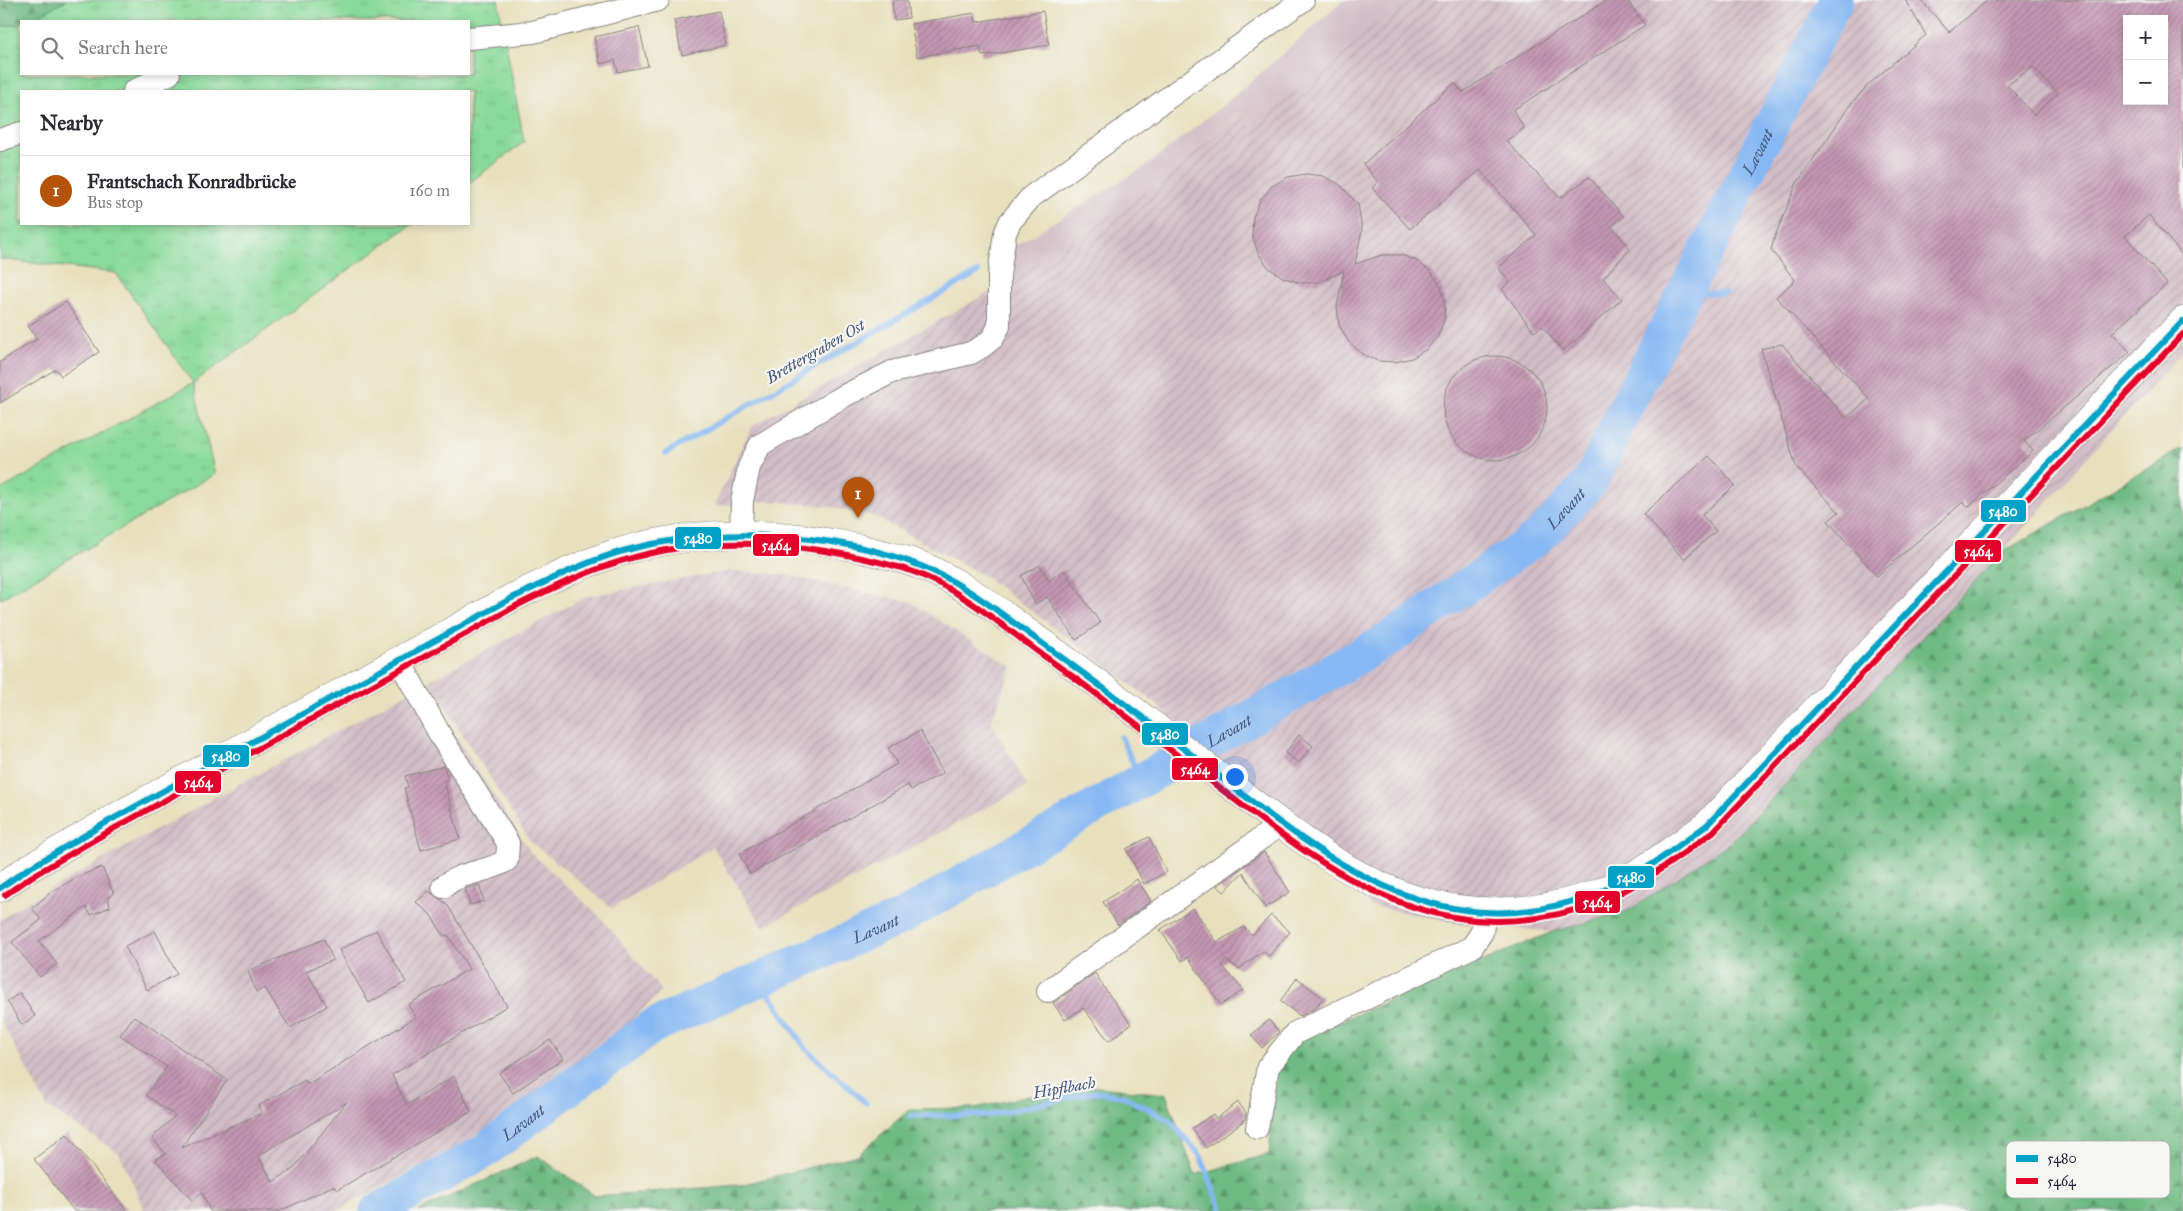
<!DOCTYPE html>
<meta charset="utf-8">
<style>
body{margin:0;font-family:"IM FELL Great Primer",serif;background:#f2f2f3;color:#2b2b33}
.controls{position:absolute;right:15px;top:15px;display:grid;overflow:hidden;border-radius:0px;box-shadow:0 2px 8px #0003}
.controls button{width:45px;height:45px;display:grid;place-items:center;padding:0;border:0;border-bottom:1px solid #e1e1e2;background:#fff;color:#2b2b33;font:25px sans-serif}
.you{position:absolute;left:1234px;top:776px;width:18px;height:18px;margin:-12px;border:4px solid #fff;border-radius:50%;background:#1a73e8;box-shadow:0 0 0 8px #1a73e833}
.badge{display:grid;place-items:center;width:32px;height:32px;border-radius:50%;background:#b45309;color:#fff;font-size:16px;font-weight:700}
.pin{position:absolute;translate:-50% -41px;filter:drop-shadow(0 1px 2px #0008)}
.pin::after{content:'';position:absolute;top:26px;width:18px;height:15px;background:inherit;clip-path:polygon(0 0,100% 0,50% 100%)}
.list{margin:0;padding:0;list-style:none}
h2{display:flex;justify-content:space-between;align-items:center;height:65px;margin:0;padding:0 20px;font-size:21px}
h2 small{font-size:16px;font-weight:400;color:#7c7c81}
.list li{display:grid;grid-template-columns:32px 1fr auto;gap:15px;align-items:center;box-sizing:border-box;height:70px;padding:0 20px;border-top:1px solid #e1e1e2}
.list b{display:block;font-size:19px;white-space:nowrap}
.list p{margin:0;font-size:16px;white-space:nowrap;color:#7c7c81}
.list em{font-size:16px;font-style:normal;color:#7c7c81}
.icon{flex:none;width:28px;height:28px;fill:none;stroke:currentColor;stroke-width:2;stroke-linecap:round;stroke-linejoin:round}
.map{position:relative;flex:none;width:2183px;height:1211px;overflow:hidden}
.search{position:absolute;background:#fff;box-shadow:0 2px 8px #0003;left:20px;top:20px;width:450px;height:55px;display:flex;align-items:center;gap:12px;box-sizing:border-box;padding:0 18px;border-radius:0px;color:#7c7c81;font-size:19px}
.panel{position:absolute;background:#fff;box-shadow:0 2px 8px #0003;left:20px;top:90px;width:450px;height:135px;border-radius:0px}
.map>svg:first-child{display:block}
.industrial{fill:url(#industrial-furrows);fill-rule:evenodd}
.railway{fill:#d2bdc6}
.grass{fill:url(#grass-tufts);stroke:#567e6a}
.forest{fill:url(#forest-firs);stroke:#486e5e}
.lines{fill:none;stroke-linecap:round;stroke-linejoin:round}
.stream{stroke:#86b8f3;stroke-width:5.5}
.river{stroke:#86b8f3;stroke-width:35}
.building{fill:url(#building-hatch);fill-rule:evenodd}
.street-casing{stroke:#85817c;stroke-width:24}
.primary-casing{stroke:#85817c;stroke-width:29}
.street{stroke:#fff;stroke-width:22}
.primary{stroke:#fff;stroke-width:28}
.bus-1-casing{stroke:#f6f6f2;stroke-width:10}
.bus-2-casing{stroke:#f6f6f2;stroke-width:10}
.bus-1{stroke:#02a2c7;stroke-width:6}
.bus-2{stroke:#e4002b;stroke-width:6}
.labels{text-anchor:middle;stroke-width:4.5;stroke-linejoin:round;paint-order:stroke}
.water-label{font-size:16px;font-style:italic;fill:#45567b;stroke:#f6f6f2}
.key{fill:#f6f6f2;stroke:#b6b6bb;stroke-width:1}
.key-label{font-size:14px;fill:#22223b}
.line-badge{stroke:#f6f6f2;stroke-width:2}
.badge-label{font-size:14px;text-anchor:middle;font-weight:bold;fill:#fff}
</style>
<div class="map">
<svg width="2183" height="1211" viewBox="0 0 2183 1211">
<defs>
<pattern id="industrial-furrows" width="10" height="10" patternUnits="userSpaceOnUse" patternTransform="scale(1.25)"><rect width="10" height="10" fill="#d2bdc6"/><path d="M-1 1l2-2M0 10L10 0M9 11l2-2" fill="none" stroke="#b4a2ab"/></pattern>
<pattern id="grass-tufts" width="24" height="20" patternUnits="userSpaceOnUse" patternTransform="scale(1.25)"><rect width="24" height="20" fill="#89da9a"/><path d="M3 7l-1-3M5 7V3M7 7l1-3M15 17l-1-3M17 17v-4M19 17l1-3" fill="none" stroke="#76bb86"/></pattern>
<pattern id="forest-firs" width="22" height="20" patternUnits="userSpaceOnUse" patternTransform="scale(1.25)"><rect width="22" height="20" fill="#6eba82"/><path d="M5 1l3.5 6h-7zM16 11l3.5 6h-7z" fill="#5a976c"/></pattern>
<pattern id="building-hatch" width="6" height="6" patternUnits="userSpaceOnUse" patternTransform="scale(1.25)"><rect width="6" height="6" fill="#c396b2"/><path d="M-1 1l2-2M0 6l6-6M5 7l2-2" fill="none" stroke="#9e7a92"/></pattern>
</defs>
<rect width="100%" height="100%" fill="#f6f6f2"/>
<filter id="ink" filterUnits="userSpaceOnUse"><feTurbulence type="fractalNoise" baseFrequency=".02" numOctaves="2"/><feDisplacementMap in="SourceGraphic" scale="10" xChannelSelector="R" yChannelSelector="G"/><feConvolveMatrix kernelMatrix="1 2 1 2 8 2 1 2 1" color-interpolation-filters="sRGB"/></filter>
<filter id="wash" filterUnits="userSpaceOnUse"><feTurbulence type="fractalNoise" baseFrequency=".0096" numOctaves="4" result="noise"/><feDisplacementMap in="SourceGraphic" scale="20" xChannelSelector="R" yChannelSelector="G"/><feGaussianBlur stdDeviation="1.12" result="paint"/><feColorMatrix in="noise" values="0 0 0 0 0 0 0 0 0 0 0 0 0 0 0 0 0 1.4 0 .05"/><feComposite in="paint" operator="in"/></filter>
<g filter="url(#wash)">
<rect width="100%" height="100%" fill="#e8e0bd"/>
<!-- industrial -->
<g class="industrial">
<path d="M1404,0H2183V351L2001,553L1731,842L1628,911L1552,932L1460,923L1371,906L1154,702L986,577L876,517L826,506L772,501L714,506L752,426L1016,277L1156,184L1241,113L1252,127ZM2127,19H2164V101H2127Z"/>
<polygon points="729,571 786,575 910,602 1012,667 991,722 1027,786 763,927 713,847 612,908 530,841 429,681 588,596"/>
<polygon points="422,685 531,853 600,917 662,991 603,1048 464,1143 336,1211 145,1211 119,1153 47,1107 0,1019 0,920 17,908 143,837"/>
</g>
<!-- railway -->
<polygon class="railway" points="1344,0 1404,0 1252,128 1240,113 1156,184 1016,277 1013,247 1149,164 1233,97"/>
<!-- grass -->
<polygon class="grass" points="67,0 498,0 524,142 469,183 469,91 21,91 21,224 412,224 193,383 215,474 0,599 0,490 193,383 116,273 0,259 0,27 21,24 21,74 469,74 469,21 28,21"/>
<!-- forest -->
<g class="forest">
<polygon points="0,0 67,0 28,21 21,21 21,24 0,27"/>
<polygon points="2183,448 2183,1211 418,1211 538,1156 595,1196 741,1185 858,1155 910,1109 975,1108 1078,1085 1166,1094 1195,1175 1269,1154 1276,1066 1303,1037 1552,932 1628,911 1731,842 2001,553"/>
</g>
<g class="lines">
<!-- stream -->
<g class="stream">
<polyline points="1684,293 1724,293"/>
<polyline points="666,453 978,272"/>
<polyline points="1121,737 1141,781"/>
<polyline points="760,980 805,1048 866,1103"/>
<polyline points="911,1116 991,1115 1094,1092 1123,1096 1169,1120 1200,1155 1222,1211"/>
</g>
<!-- river -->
<path class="river" id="s1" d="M377,1211L483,1152L653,1026L902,917L1387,640L1540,536L1591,481L1626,406L1836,0"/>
</g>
<g id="blocks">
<!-- building -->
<g class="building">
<polygon points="892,0 907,0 909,18 894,20"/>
<polygon points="1607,0 1627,0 1645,25 1513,110 1524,128 1506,141 1560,198 1589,177 1624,217 1612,226 1630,249 1603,278 1622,299 1563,351 1542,326 1534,332 1502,289 1510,282 1498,268 1536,235 1480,170 1410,229 1372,188 1378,182 1363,164 1454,83 1463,92"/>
<path d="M1905,0H1921L1949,32L1988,0H2183V256L2149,215L2125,236L2167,284L2112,333L2130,352L2024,441L2033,451L1968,507L1963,502L1877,576L1828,521L1839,512L1796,467L1761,349L1782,344L1846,418L1869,399L1776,297L1795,280L1771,250L1775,236L1797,183L1851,104L1869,84L1926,35ZM2127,19H2164V101H2127ZM2033,67L2058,93L2034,115L2007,85Z"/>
<polygon points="719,11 726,45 682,55 674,20"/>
<polygon points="1043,11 1049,45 982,56 980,46 917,57 911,24 974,13 976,22"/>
<polygon points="639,27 648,66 618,72 615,60 600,64 594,37"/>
<polygon points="1306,174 1323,176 1339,184 1358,204 1362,230 1355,264 1382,255 1401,255 1417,261 1431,272 1441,286 1445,303 1444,320 1438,336 1427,349 1412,358 1395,362 1378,361 1362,354 1348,341 1339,325 1337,307 1344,271 1319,282 1302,283 1284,278 1269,268 1258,253 1252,235 1253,217 1260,200 1272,186 1288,177"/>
<polygon points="66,302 99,352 61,376 56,369 0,403 0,362 37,339 28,326"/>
<circle cx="1495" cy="408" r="52"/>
<polygon points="1709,456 1735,485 1702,515 1716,531 1684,559 1643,514"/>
<polygon points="1040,565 1049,581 1064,570 1100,623 1076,640 1047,597 1035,604 1021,576"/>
<polygon points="920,731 943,773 911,790 908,785 750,874 739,854 897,764 888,748"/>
<polygon points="1299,735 1313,746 1299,763 1285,753"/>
<polygon points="444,766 448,780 444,781 460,839 421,850 404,788 408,787 405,776"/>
<polygon points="1149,837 1167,872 1144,884 1126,849"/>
<polygon points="1264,852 1290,892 1265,908 1243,872 1224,892 1217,886"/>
<polygon points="102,867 114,894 108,897 110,907 91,915 86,907 39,941 57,964 40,977 12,942 41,920 32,908 50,893 77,877"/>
<polygon points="1137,879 1151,901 1118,925 1103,902"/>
<polygon points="479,885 484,901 470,905 465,889"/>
<path d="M429,891L447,904L507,1006L392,1075L407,1105L454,1076L471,1112L337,1190L333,1186L280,1211H210L202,1192L192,1200L155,1159L166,1154L152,1138L175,1116L146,1095L167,1067L120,1035L134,1016L227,1080L181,1148L262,1113L258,1106L305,1080L308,1084L416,1017L408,1005L469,969L448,935L444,936L430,914L416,902ZM347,1102L293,1169L273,1182L258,1156Z"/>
<polygon points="1193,908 1217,942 1244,927 1252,935 1271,915 1290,932 1269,956 1263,951 1239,969 1226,960 1222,965 1243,990 1221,1005 1188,957 1182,961 1160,930"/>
<polygon points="376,930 406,982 369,1003 339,950"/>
<polygon points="155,931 177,974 147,990 125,946"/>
<polygon points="324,939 333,960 306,971 327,1006 290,1028 265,988 256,992 248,971"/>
<polygon points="1095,973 1107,992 1131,1024 1109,1041 1083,1008 1065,1020 1053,1003"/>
<polygon points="1297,978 1323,998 1314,1009 1300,1016 1280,1001"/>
<polygon points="20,993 35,1016 22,1025 7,1001"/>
<polygon points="1269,1020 1279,1032 1262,1048 1251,1035"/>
<polygon points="550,1040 563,1059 513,1093 499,1073"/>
<polygon points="1238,1102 1246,1113 1245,1120 1206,1148 1192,1128 1213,1114 1216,1119"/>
<polygon points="67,1134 127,1211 74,1211 34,1159"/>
</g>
</g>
</g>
<g filter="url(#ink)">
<use href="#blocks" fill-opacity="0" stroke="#85817c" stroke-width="1"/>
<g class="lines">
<!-- street casing -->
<g class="street-casing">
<g id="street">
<polyline points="469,38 533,32 658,0"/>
<polyline points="134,91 169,74"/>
<polyline points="0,140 21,133"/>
<polyline points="741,534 742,501 749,467 760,445 844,396 892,372 971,353 983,346 993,338 999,326 999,275 1005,233 1010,222 1031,197 1303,0"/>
<path d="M399,660L443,740L508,843L507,860C486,874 463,870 443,887"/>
<polyline points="1048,991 1281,824"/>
<polyline points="1257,1128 1268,1067 1295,1033 1472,947 1482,932 1485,911"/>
</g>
</g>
<!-- primary casing -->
<g class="primary-casing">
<path id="primary" d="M0,888L26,870L109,821L512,598C548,581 585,562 623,551C702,528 784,531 862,549C886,555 911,560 933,571C971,589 1005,616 1039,641C1109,690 1176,743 1243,795C1296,836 1350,878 1414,899C1466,916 1528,915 1580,899C1628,885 1667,854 1707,825L2183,321"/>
</g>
<!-- street -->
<use href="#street" class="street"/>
<!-- primary -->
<use href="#primary" class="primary"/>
<!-- bus-1 casing -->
<g class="bus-1-casing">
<path id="bus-1" d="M0,888L26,870L109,821L512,598C548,581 584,562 623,551C714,526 833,531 921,566C964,583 1001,614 1039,641C1094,681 1148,721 1201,762C1319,854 1438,957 1599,892C1639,877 1673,850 1707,825L2183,321"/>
</g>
<!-- bus-2 casing -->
<g class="bus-2-casing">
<path id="bus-2" d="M5,895L31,877L113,829L516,606C550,589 585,572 621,561C695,538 773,540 847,555C871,560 896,565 919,574C963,592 999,623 1037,651C1094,691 1149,733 1204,776C1324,869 1437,962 1599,902C1641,886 1677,858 1713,832L2183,334"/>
</g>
<!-- bus-1 -->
<use href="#bus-1" class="bus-1"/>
<!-- bus-2 -->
<use href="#bus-2" class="bus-2"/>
</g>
</g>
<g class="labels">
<!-- water labels -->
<g class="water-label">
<text dy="6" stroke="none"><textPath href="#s1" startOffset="1792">Lavant</textPath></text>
<text transform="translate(815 351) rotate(-30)" y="6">Brettergraben Ost</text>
<text dy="6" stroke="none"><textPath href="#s1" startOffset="1386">Lavant</textPath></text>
<text dy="6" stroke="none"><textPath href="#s1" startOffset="981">Lavant</textPath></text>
<text dy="6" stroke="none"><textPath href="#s1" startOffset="576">Lavant</textPath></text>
<text transform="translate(1064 1087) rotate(-10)" y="6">Hipflbach</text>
<text dy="6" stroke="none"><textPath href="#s1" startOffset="171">Lavant</textPath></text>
</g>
</g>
<!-- legend -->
<rect x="2006" y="1141" width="164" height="57" rx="8" class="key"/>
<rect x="2016" y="1155" width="22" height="7" fill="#02a2c7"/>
<rect x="2016" y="1178" width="22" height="6" fill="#e4002b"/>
<g class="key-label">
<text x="2047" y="1163">5480</text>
<text x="2047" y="1186">5464</text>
</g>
<g class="line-badge">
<rect x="1980" y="499" width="47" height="24" rx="5" fill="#02a2c7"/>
<rect x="674" y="526" width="48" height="24" rx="5" fill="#02a2c7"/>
<rect x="752" y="533" width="48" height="24" rx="5" fill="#e4002b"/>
<rect x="1954" y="539" width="48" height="24" rx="5" fill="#e4002b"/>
<rect x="1141" y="722" width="48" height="24" rx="5" fill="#02a2c7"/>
<rect x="202" y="744" width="48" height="24" rx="5" fill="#02a2c7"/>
<rect x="1171" y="757" width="48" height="24" rx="5" fill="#e4002b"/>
<rect x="174" y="770" width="48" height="24" rx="5" fill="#e4002b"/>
<rect x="1607" y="865" width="48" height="24" rx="5" fill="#02a2c7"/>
<rect x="1574" y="890" width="47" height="24" rx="5" fill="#e4002b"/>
</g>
<g class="badge-label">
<text x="2003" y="516">5480</text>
<text x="698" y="543">5480</text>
<text x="776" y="550">5464</text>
<text x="1978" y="556">5464</text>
<text x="1165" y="739">5480</text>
<text x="226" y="761">5480</text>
<text x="1195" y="774">5464</text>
<text x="198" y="787">5464</text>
<text x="1631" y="882">5480</text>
<text x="1597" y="907">5464</text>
</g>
</svg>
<div class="controls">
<button>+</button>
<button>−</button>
</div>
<div class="you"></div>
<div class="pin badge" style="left:858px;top:518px">1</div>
<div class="search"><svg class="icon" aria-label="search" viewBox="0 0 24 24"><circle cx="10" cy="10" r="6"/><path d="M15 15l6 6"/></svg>Search here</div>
<section class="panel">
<h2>Nearby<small></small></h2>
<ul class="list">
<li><span class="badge">1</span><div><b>Frantschach Konradbrücke</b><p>Bus stop</p></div><em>160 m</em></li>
</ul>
</section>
</div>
